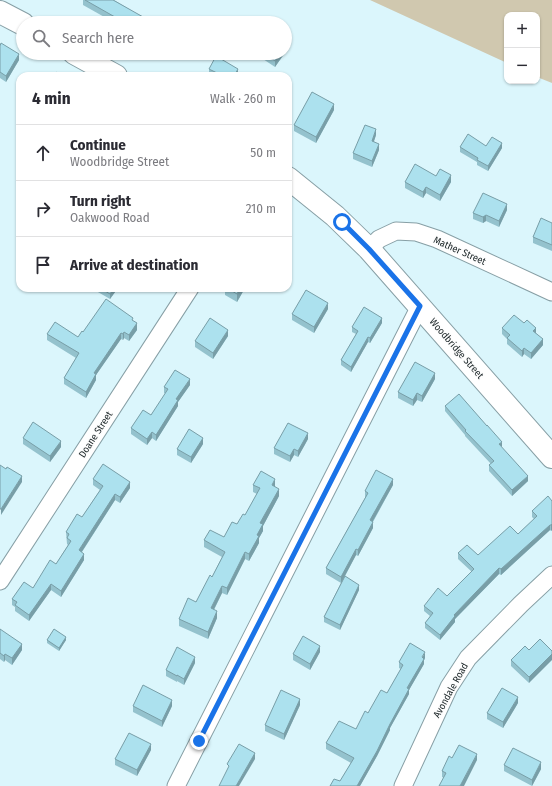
<!DOCTYPE html>
<meta charset="utf-8">
<style>
body{margin:0;font-family:"Fira Sans Condensed",sans-serif;background:#f7f7f7;color:#2b2b33}
.controls{position:absolute;right:12px;top:12px;display:grid;overflow:hidden;border-radius:8px;box-shadow:0 1px 3px #0004}
.controls button{width:36px;height:36px;display:grid;place-items:center;padding:0;border:0;border-bottom:1px solid #e1e1e2;background:#fff;color:#2b2b33;font:20px sans-serif}
.stop{position:absolute;width:12px;height:12px;margin:-9px;border:3px solid #1a73e8;border-radius:50%;background:#fff}
.stop.end{background:#1a73e8;border-color:#fff;box-shadow:0 1px 4px #0008}
.list{margin:0;padding:0;list-style:none}
h2{display:flex;justify-content:space-between;align-items:center;height:52px;margin:0;padding:0 16px;font-size:17px}
h2 small{font-size:13px;font-weight:400;color:#7c7c81}
.list li{display:grid;grid-template-columns:26px 1fr auto;gap:12px;align-items:center;box-sizing:border-box;height:56px;padding:0 16px;border-top:1px solid #e1e1e2}
.list b{display:block;font-size:15px;white-space:nowrap}
.list p{margin:0;font-size:13px;white-space:nowrap;color:#7c7c81}
.list em{font-size:13px;font-style:normal;color:#7c7c81}
.icon{flex:none;width:22px;height:22px;fill:none;stroke:currentColor;stroke-width:2;stroke-linecap:round;stroke-linejoin:round}
.map{position:relative;flex:none;width:552px;height:786px;overflow:hidden}
.search{position:absolute;background:#fff;box-shadow:0 1px 3px #0004;left:16px;top:16px;width:276px;height:44px;display:flex;align-items:center;gap:10px;box-sizing:border-box;padding:0 14px;border-radius:22px;color:#7c7c81;font-size:15px}
.panel{position:absolute;background:#fff;box-shadow:0 1px 3px #0004;left:16px;top:72px;width:276px;height:220px;border-radius:12px}
.map>svg:first-child{display:block}
.green{fill:#d0c8af}
.lines{fill:none;stroke-linecap:round;stroke-linejoin:round}
.minor-casing{stroke:#879fa5;stroke-width:19}
.secondary-casing{stroke:#879fa5;stroke-width:24}
.minor{stroke:#fff;stroke-width:17}
.secondary{stroke:#fff;stroke-width:22}
.wall{fill:#94c2cd}
.shaded-wall{fill:#789ea7}
.building{fill:#ace1ee;stroke:#789ea7}
.route{stroke:#1a73e8;stroke-width:5}
.labels{text-anchor:middle;stroke-width:3;stroke-linejoin:round;paint-order:stroke}
.street-label{font-size:10px;fill:#202a2c;stroke:#fdfdfd}
</style>
<div class="map">
<svg width="552" height="786" viewBox="0 0 552 786">
<rect width="100%" height="100%" fill="#dbf6fc"/>
<!-- green -->
<polygon class="green" points="370,0 552,0 552,83 537,77 537,15 507,15 507,63"/>
<g class="lines">
<!-- minor casing -->
<g class="minor-casing">
<g id="minor">
<polyline points="369,249 379,239 396,231 416,232 437,239 552,292"/>
<polyline points="0,581 190,288"/>
<polyline points="176,786 420,306"/>
<polyline points="403,786 449,687 468,658 521,604 552,575"/>
</g>
</g>
<!-- secondary casing -->
<g class="secondary-casing">
<g id="secondary">
<polyline points="0,12 23,24"/>
<polyline points="74,53 116,76"/>
<polyline points="288,178 335,216 369,249 552,457"/>
</g>
</g>
<!-- minor -->
<use href="#minor" class="minor"/>
<!-- secondary -->
<use href="#secondary" class="secondary"/>
</g>
<!-- wall -->
<g class="wall">
<polygon points="83,0 114,0 152,23 115,23 83,5"/>
<polygon points="0,46 19,60 6,82 0,78"/>
<polygon points="260,53 284,53 284,54 275,67 260,57"/>
<polygon points="209,69 238,75 238,76 211,76 209,75"/>
<polygon points="334,110 316,143 294,131 294,125"/>
<polygon points="376,135 374,141 379,150 372,167 353,159 353,153"/>
<polygon points="486,146 502,148 488,171 477,165 477,162 460,152 460,147"/>
<polygon points="436,176 451,182 440,201 426,193 423,198 405,188 405,182"/>
<polygon points="507,210 499,227 486,221 483,223 473,219 473,213"/>
<polygon points="552,223 552,251 533,243 533,237"/>
<polygon points="91,288 118,288 110,299"/>
<polygon points="225,288 245,288 237,302 225,295"/>
<polygon points="328,309 314,333 292,320 292,314"/>
<polygon points="133,321 137,330 129,341 124,338 123,340 121,339 96,375 96,380 86,398 64,384 64,378 76,358 47,340 47,334 78,337 83,332"/>
<polygon points="382,323 370,343 368,342 351,372 341,365 341,360 356,334 352,332 352,327"/>
<polygon points="502,328 536,333 543,345 531,359 524,354 522,357 507,344 507,339 502,334"/>
<polygon points="228,336 213,359 195,347 195,341"/>
<polygon points="435,379 422,402 417,400 413,406 398,398 398,392"/>
<polygon points="190,385 178,402 178,406 156,441 152,438 147,445 131,434 131,428 151,415 166,394 164,393 164,387"/>
<polygon points="445,406 528,481 512,496 489,471 489,465 491,464 465,436 465,435 445,411"/>
<polygon points="23,438 61,447 50,462 23,444"/>
<polygon points="308,439 298,457 294,455 290,462 274,454 274,448"/>
<polygon points="203,444 191,463 177,455 177,449"/>
<polygon points="93,479 130,488 120,503 115,500 82,552 84,560 61,597 51,590 29,621 15,611 15,607 12,605 12,599 33,588 56,564 68,545 67,544 66,532 82,517 100,490 93,485"/>
<polygon points="253,485 275,486 279,496 263,526 263,531 259,538 259,543 249,561 245,559 227,595 222,593 214,610 217,618 208,639 179,626 179,619 196,602 212,577 222,557 204,547 204,540 224,537 237,524 245,515 257,494 253,492"/>
<polygon points="393,485 373,522 373,528 358,556 356,555 345,576 359,590 340,630 324,622 324,617 341,583 326,574 326,568 365,498 365,491"/>
<polygon points="552,501 552,530 551,531 550,530 501,575 499,574 455,619 455,622 440,640 425,628 425,623 430,616 424,611 424,606 447,596 472,572 458,559 458,553 478,555 518,534 534,519 532,517 532,511"/>
<polygon points="0,629 22,650 12,665 5,660 4,662 0,659"/>
<polygon points="540,639 529,683 511,666 511,660 529,650"/>
<polygon points="47,640 66,640 59,651 47,643"/>
<polygon points="320,652 310,670 293,660 293,654"/>
<polygon points="425,658 424,660 424,664 409,690 409,694 390,728 390,730 377,756 360,786 330,786 340,781 351,763 326,749 326,743 356,729 368,713 387,693 401,669 399,668 399,662"/>
<polygon points="195,663 184,685 177,681 177,682 166,676 166,670"/>
<polygon points="518,703 503,728 487,719 487,713"/>
<polygon points="300,705 284,740 265,731 265,725"/>
<polygon points="133,706 172,706 162,727 133,712"/>
<polygon points="151,750 137,776 115,765 115,759"/>
<polygon points="452,758 477,760 444,778 442,777 442,771"/>
<polygon points="504,765 541,769 532,786 504,771"/>
</g>
<!-- shaded-wall -->
<g class="shaded-wall">
<polygon points="280,53 284,53 284,54 275,67 275,61"/>
<polygon points="19,54 19,60 6,82 6,76"/>
<polygon points="238,69 238,76 234,76"/>
<polygon points="334,104 334,110 316,143 316,137"/>
<polygon points="376,129 376,135 372,147 372,141"/>
<polygon points="502,143 502,148 488,171 488,166"/>
<polygon points="379,144 379,150 372,167 372,161"/>
<polygon points="451,175 451,182 440,201 440,195"/>
<polygon points="426,187 426,193 423,198 423,192"/>
<polygon points="507,204 507,210 499,227 499,221"/>
<polygon points="486,215 486,221 483,223 483,217"/>
<polygon points="289,229 289,237 288,239 288,231"/>
<polygon points="114,288 118,288 110,299 110,294"/>
<polygon points="240,288 245,288 237,302 237,294"/>
<polygon points="328,303 328,309 314,333 314,327"/>
<polygon points="382,318 382,323 370,343 370,338"/>
<polygon points="137,323 137,330 129,341 129,335"/>
<polygon points="536,328 536,334 533,331"/>
<polygon points="228,330 228,336 213,359 213,353"/>
<polygon points="124,332 124,338 123,340 123,334"/>
<polygon points="121,333 121,339 96,375 96,380 86,398 86,392 94,373"/>
<polygon points="368,337 368,342 351,372 351,367"/>
<polygon points="543,339 543,345 531,359 531,353"/>
<polygon points="524,348 524,354 522,357 522,351"/>
<polygon points="435,373 435,379 422,402 422,396"/>
<polygon points="190,379 190,385 178,402 178,406 156,441 156,435 176,399"/>
<polygon points="417,393 417,400 413,406 413,400"/>
<polygon points="152,432 152,438 147,445 147,439"/>
<polygon points="308,433 308,439 298,457 298,451"/>
<polygon points="203,438 203,444 191,463 191,457"/>
<polygon points="61,441 61,447 50,462 50,456"/>
<polygon points="502,442 502,447 499,444"/>
<polygon points="294,449 294,455 290,462 290,456"/>
<polygon points="22,476 22,482 1,515 1,509"/>
<polygon points="528,476 528,481 512,496 512,490"/>
<polygon points="275,479 275,486 272,492 272,485"/>
<polygon points="393,479 393,485 370,526 370,520"/>
<polygon points="130,482 130,488 120,503 120,497"/>
<polygon points="279,489 279,496 263,526 263,531 259,538 259,543 249,561 249,554 257,535 260,523"/>
<polygon points="115,494 115,500 79,556 79,550"/>
<polygon points="373,522 373,528 358,556 358,550"/>
<polygon points="552,524 552,530 551,531 551,525"/>
<polygon points="550,525 550,530 501,575 501,569"/>
<polygon points="356,549 356,555 341,583 341,577"/>
<polygon points="245,552 245,559 227,595 227,588"/>
<polygon points="84,554 84,560 61,597 61,591"/>
<polygon points="499,568 499,574 455,619 455,622 440,640 440,635 454,615"/>
<polygon points="51,584 51,590 29,621 29,615"/>
<polygon points="359,585 359,590 340,630 340,625"/>
<polygon points="222,586 222,593 211,615 211,608"/>
<polygon points="217,611 217,618 208,639 208,632"/>
<polygon points="66,637 66,640 59,651 59,648"/>
<polygon points="22,644 22,650 12,665 12,658"/>
<polygon points="320,646 320,652 310,670 310,664"/>
<polygon points="425,652 425,658 424,660 424,664 409,690 409,694 390,728 390,730 377,756 360,786 357,786 390,724"/>
<polygon points="5,654 5,660 4,662 4,656"/>
<polygon points="552,654 552,660 529,683 529,677"/>
<polygon points="195,657 195,663 184,685 184,679"/>
<polygon points="518,697 518,703 503,728 503,722"/>
<polygon points="300,699 300,705 284,740 284,734"/>
<polygon points="172,700 172,706 162,727 162,721"/>
<polygon points="151,744 151,750 137,776 137,770"/>
<polygon points="255,753 255,759 239,786 236,786"/>
<polygon points="477,754 477,760 464,786 460,786"/>
<polygon points="541,762 541,769 532,786 532,780"/>
</g>
<!-- building -->
<g class="building">
<polygon points="85,0 113,0 152,22 152,23 120,23 122,21"/>
<polygon points="1,43 19,54 6,76 0,72 0,46"/>
<polygon points="264,53 280,53 275,61"/>
<polygon points="216,56 238,69 234,76 215,76 217,73 209,69"/>
<polygon points="56,72 61,76 53,76"/>
<polygon points="312,92 334,104 316,137 294,125"/>
<polygon points="365,125 376,129 372,141 379,144 372,161 353,153"/>
<polygon points="468,134 486,146 492,137 502,143 488,166 477,160 478,158 460,147"/>
<polygon points="415,164 436,176 440,169 451,175 440,195 426,187 423,192 405,182"/>
<polygon points="483,193 507,204 499,221 486,215 483,217 473,213"/>
<polygon points="541,218 552,223 552,245 533,237"/>
<polygon points="100,288 114,288 110,294"/>
<polygon points="227,288 240,288 237,294"/>
<polygon points="306,290 328,303 314,327 292,314"/>
<polygon points="106,299 133,318 132,320 137,323 129,335 124,332 123,334 121,333 94,373 96,374 86,392 64,378 79,353 47,334 55,322 78,337 82,331 83,332"/>
<polygon points="364,307 382,318 370,338 368,337 351,367 341,360 358,331 352,327"/>
<polygon points="514,315 524,323 527,320 536,328 533,331 543,339 531,353 524,348 522,351 507,338 510,335 502,328"/>
<polygon points="210,318 228,330 213,353 195,341"/>
<polygon points="415,362 435,373 422,396 417,393 413,400 398,392"/>
<polygon points="175,370 190,379 176,399 178,400 156,435 152,432 147,439 131,428 143,410 151,415 168,389 164,387"/>
<polygon points="459,394 487,426 487,425 502,442 499,444 528,476 512,490 489,465 494,461 465,431 466,430 445,406"/>
<polygon points="33,422 61,441 50,456 23,438"/>
<polygon points="288,423 308,433 298,451 294,449 290,456 274,448"/>
<polygon points="189,429 203,438 191,457 177,449"/>
<polygon points="103,464 130,482 120,497 115,494 79,550 84,554 61,591 51,584 29,615 15,605 17,602 12,599 24,582 33,588 50,560 56,564 71,541 67,538 69,534 66,532 77,514 82,517 103,486 93,479"/>
<polygon points="0,465 6,469 7,467 22,476 1,509 0,509"/>
<polygon points="376,470 393,479 370,520 373,522 358,550 356,549 341,577 326,568 368,493 365,491"/>
<polygon points="261,471 275,479 272,485 279,489 260,523 263,524 257,535 259,536 249,554 245,552 227,588 222,586 211,608 217,611 208,632 179,619 188,598 196,602 210,575 212,577 225,552 204,540 210,530 224,537 232,522 237,524 243,514 245,515 260,488 253,485"/>
<polygon points="548,496 552,501 552,524 551,525 550,525 501,569 499,568 454,615 455,616 440,635 425,623 433,613 424,606 438,588 447,596 474,569 458,553 467,545 478,555 510,526 518,534 537,516 532,511"/>
<polygon points="345,576 359,585 340,625 324,617"/>
<polygon points="0,629 22,644 12,658 5,654 4,656 0,653"/>
<polygon points="54,629 66,637 59,648 47,640"/>
<polygon points="303,636 320,646 310,664 293,654"/>
<polygon points="540,639 552,651 552,654 529,677 511,660 525,646 529,650"/>
<polygon points="410,643 425,652 422,657 424,659 407,688 409,689 390,724 377,751 357,786 330,786 334,779 340,781 354,758 326,743 339,721 356,729 365,711 368,713 381,690 387,693 403,665 399,662"/>
<polygon points="177,647 195,657 184,679 177,675 177,676 166,670"/>
<polygon points="143,685 172,700 162,721 133,706"/>
<polygon points="502,688 518,697 503,722 487,713"/>
<polygon points="281,690 300,699 284,734 265,725"/>
<polygon points="129,733 151,744 137,770 115,759"/>
<polygon points="239,744 255,753 236,786 219,786 229,766 227,764"/>
<polygon points="459,745 477,754 460,786 439,786 446,773 442,771 449,756 452,758"/>
<polygon points="513,748 541,762 532,780 504,765"/>
</g>
<g class="lines">
<!-- route -->
<polyline class="route" points="199,741 420,306 369,249 342,222"/>
</g>
<g class="labels">
<!-- street labels -->
<g class="street-label">
<text transform="translate(460 250) rotate(24)" y="4">Mather Street</text>
<text transform="translate(457 348) rotate(49)" y="4">Woodbridge Street</text>
<text transform="translate(95 434) rotate(-57)" y="4">Doane Street</text>
<text transform="translate(450 690) rotate(-61)" y="4">Avondale Road</text>
</g>
</g>
</svg>
<div class="controls">
<button>+</button>
<button>−</button>
</div>
<div class="stop" style="left:342px;top:222px"></div>
<div class="stop end" style="left:199px;top:741px"></div>
<div class="search"><svg class="icon" aria-label="search" viewBox="0 0 24 24"><circle cx="10" cy="10" r="6"/><path d="M15 15l6 6"/></svg>Search here</div>
<section class="panel">
<h2>4 min<small>Walk · 260 m</small></h2>
<ul class="list">
<li><svg class="icon" aria-label="ahead" viewBox="0 0 24 24"><path d="M12 20V5M6 11l6-6 6 6"/></svg><div><b>Continue</b><p>Woodbridge Street</p></div><em>50 m</em></li>
<li><svg class="icon" aria-label="right" viewBox="0 0 24 24"><path d="M7 20v-9h11M14 6l5 5-5 5"/></svg><div><b>Turn right</b><p>Oakwood Road</p></div><em>210 m</em></li>
<li><svg class="icon" aria-label="arrive" viewBox="0 0 24 24"><path d="M6 21V4h12l-3 4 3 4H6"/></svg><div><b>Arrive at destination</b></div></li>
</ul>
</section>
</div>
